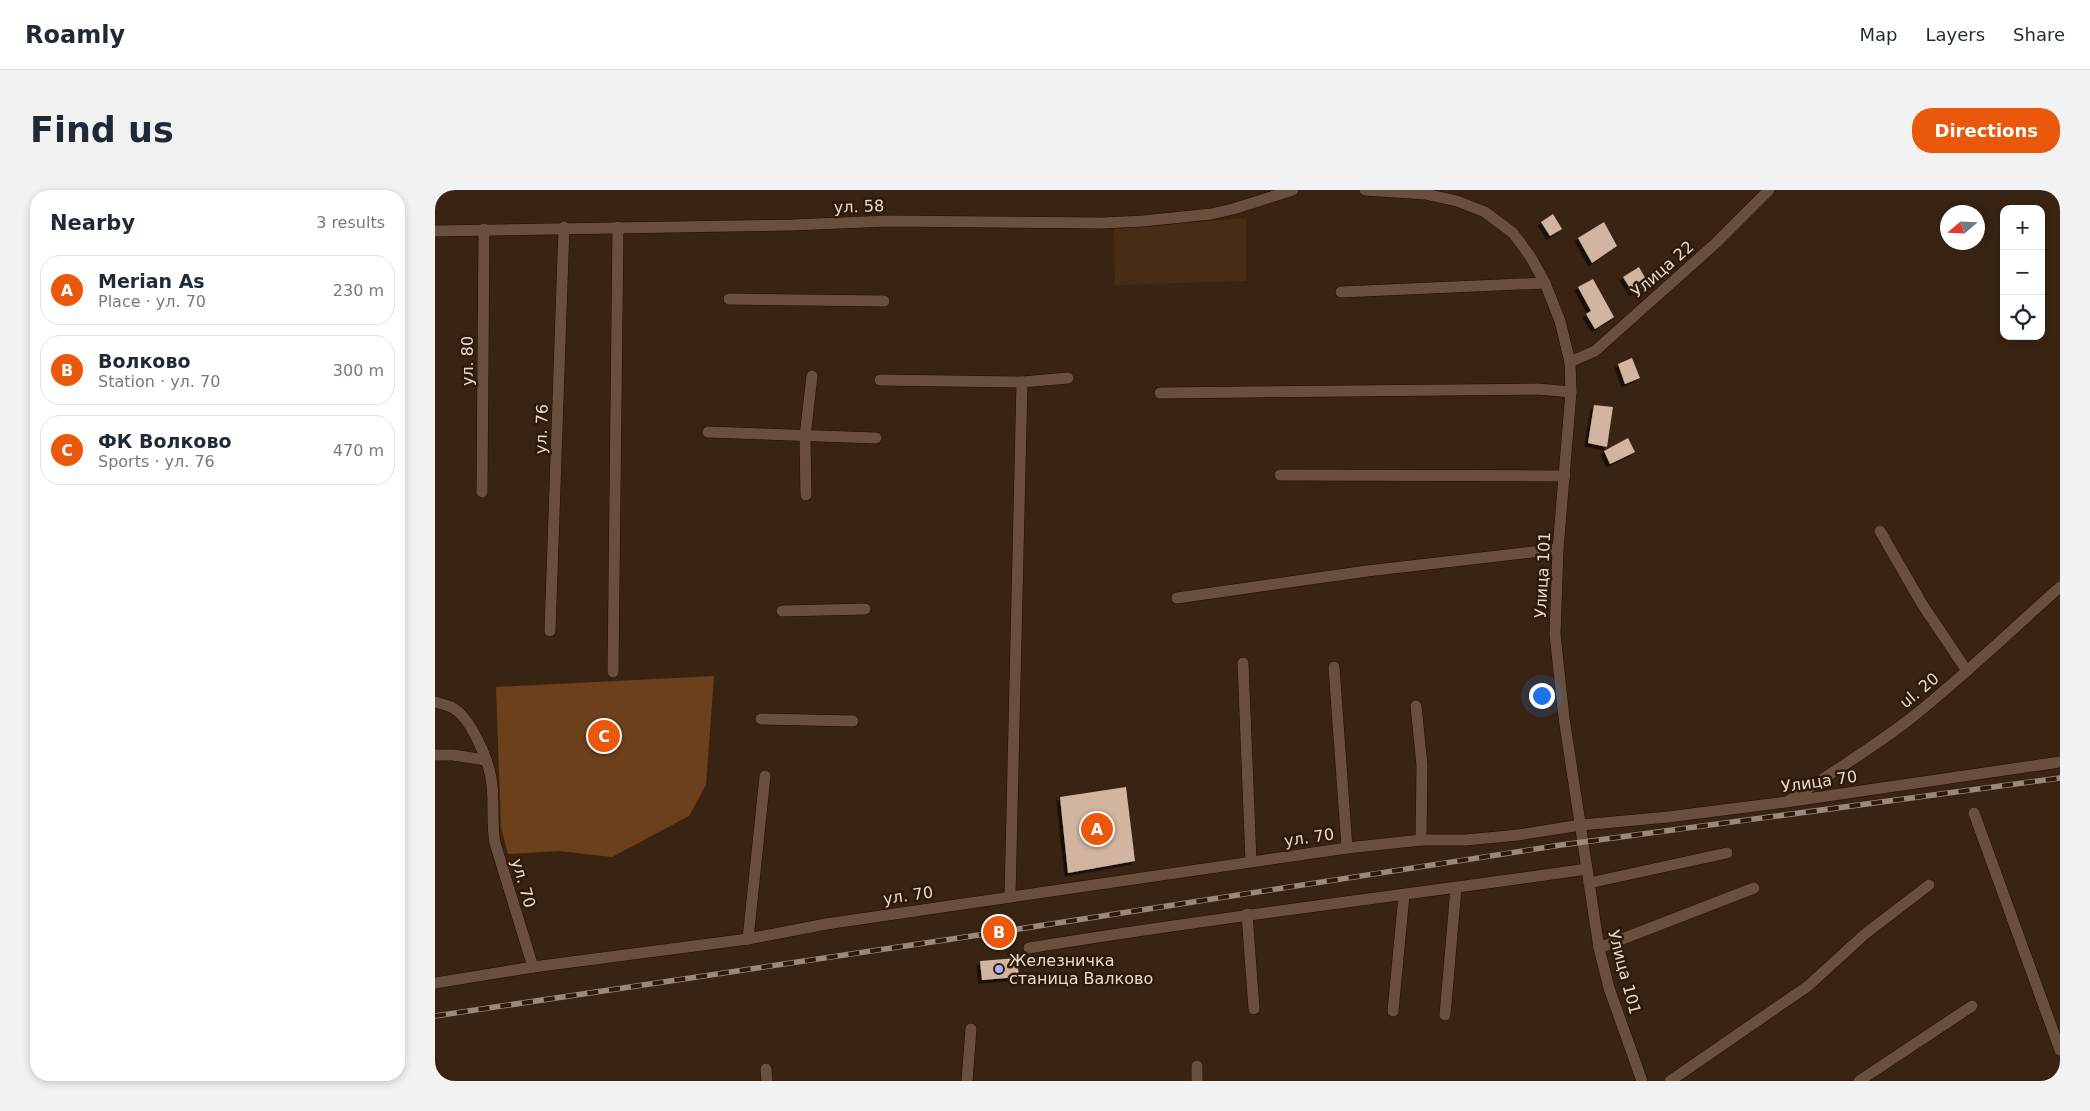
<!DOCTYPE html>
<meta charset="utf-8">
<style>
body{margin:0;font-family:"DejaVu Sans",sans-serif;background:#f2f2f3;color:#1f2937}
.controls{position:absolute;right:15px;top:15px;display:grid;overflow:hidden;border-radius:10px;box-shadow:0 2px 8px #0003}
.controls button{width:45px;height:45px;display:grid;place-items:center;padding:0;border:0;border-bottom:1px solid #e0e1e3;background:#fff;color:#1f2937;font:25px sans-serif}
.compass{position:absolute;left:1505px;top:15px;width:45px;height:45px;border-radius:50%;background:#fff;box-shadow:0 2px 8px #0003;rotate:251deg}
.you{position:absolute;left:1106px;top:505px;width:18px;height:18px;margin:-12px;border:4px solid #fff;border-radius:50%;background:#1a73e8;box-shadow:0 0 0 8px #1a73e833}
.badge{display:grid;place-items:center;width:32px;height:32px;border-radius:50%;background:#ea580c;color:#fff;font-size:16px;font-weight:700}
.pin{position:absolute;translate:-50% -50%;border:2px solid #fff;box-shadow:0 1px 5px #0006}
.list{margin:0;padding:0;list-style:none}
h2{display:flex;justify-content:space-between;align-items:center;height:65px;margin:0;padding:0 20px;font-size:21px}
h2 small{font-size:16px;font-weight:400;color:#747a83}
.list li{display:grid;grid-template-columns:32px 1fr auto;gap:15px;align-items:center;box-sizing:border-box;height:70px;margin:0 10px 10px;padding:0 10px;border:1px solid #e0e1e3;border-radius:20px}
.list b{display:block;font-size:19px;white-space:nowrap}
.list p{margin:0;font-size:16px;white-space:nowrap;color:#747a83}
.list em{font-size:16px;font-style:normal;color:#747a83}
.icon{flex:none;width:28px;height:28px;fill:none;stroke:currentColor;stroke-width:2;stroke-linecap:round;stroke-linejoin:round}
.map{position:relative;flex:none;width:1625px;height:891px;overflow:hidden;border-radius:20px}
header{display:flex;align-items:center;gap:30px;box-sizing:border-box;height:70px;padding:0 25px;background:#fff;border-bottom:1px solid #e0e1e3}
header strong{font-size:24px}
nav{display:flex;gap:28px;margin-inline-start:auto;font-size:18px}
.intro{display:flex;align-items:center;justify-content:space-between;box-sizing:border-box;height:120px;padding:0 30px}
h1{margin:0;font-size:35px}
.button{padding:12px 22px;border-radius:20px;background:#ea580c;color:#fff;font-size:18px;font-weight:700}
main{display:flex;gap:30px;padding:0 30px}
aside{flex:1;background:#fff;border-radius:20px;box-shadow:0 2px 8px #0003}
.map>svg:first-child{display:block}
.built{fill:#472c16}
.green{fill:#6c401b}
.building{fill:#d1b5a0;filter:url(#shadow)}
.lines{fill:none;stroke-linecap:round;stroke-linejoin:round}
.street-casing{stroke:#200c00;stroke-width:12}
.street{stroke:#69503e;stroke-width:11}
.rail-casing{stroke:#9b897c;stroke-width:5.5}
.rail{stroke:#2f1a09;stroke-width:4;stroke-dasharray:11;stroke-linecap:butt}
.poi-dot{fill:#a4b1fc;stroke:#2f1a09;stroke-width:2}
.labels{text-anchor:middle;stroke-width:5;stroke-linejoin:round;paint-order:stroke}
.street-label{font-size:16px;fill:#eadbd1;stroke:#2f1a09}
.poi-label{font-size:16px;fill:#eadbd1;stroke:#2f1a09;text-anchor:start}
</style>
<header>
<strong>Roamly</strong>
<nav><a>Map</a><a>Layers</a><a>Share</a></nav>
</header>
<div class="intro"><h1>Find us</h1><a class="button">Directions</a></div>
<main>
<aside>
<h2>Nearby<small>3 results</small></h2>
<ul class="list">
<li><span class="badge">A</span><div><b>Merian As</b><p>Place · ул. 70</p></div><em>230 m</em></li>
<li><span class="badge">B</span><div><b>Волково</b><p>Station · ул. 70</p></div><em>300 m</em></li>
<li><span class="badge">C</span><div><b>ФК Волково</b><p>Sports · ул. 76</p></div><em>470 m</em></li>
</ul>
</aside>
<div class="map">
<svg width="1625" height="891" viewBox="0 0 1625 891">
<defs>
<filter id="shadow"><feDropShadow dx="-3.5" dy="3.5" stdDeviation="0" flood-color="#0009"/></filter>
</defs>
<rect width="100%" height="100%" fill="#392413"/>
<!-- built -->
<polygon class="built" points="811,28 811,91 680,95 679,39"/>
<!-- green -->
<polygon class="green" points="279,486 271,595 254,626 177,667 124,661 73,664 66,638 61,497"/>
<!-- building -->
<g class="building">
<polygon points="1118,24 1127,39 1115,46 1106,32"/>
<polygon points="1169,32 1182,56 1157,73 1143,48"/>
<polygon points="1204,77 1213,93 1198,103 1188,87"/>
<polygon points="1158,89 1179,127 1160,139 1151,124 1156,121 1143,97"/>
<polygon points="1197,168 1205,188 1190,194 1183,174"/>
<polygon points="1159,215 1178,217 1172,257 1153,253"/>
<polygon points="1193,248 1200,262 1175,274 1169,261"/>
<polygon points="691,597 700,671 633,683 625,607"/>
<polygon points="582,768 584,787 547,790 545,771"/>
</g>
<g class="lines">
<!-- street casing -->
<g class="street-casing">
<g id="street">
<polyline points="930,0 990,4 1022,11 1050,22 1078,43 1095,66 1110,93 1125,131 1135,172 1136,202 1123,359 1120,444 1129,528 1164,758 1174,798 1207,891"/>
<polyline points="0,41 357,35 454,31 668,33 708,31 776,24 798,19 858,0"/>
<polyline points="906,102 1110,93"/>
<polyline points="294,109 449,111"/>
<polyline points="1135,172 1160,161 1281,53 1334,0"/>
<polyline points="445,190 587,192 633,188"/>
<polyline points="725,203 1103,199 1136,202"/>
<polyline points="273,242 441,248"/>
<polyline points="845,285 1130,286"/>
<polyline points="47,302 49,39"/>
<polyline points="371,305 370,246 377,186"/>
<polyline points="1445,341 1487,414 1532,481"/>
<polyline points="742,408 932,381 1123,359"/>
<polyline points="347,421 430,419"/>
<polyline points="115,441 129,37"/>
<polyline points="808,473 816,671"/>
<polyline points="899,477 912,658"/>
<polyline points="178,482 183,37"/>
<path d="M0,512C6,514 13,515 18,518C35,527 53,569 56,588C60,609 56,631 60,653L98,777L313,749L391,734L912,658L986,650H1031L1083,645L1146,635L1233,627L1351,612L1625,572"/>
<polyline points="981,516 987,575 986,650"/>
<polyline points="326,529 418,531"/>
<polyline points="0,565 18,565 50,570"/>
<path d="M1355,610C1394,585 1434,560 1471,532C1525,490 1574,442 1625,397"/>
<polyline points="1539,623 1625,860"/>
<polyline points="1154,693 1292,663"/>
<polyline points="575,707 587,192"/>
<polyline points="812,724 819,819"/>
<polyline points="313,749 330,586"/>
<path d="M594,758C780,727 966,706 1152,679"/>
<polyline points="1164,758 1319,698"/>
<polyline points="0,793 98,777"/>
<polyline points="958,821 969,705"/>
<polyline points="1010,825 1021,698"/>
<polyline points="762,876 762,891"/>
<polyline points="331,879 332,891"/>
<polyline points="532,891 536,839"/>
<polyline points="1235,891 1373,796 1430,744 1494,695"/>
<polyline points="1424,891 1537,816"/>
</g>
</g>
<!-- street -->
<use href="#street" class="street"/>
<!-- rail casing -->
<g class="rail-casing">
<polyline id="rail" points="0,826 564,742 1126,655 1625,588"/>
</g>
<!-- rail -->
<use href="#rail" class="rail"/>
</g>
<!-- markers -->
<circle class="poi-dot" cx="564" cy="779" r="5"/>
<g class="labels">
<!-- street labels -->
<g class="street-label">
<text transform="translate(424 16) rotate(-2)" y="6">ул. 58</text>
<text transform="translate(1227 79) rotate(-41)" y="6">Улица 22</text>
<text transform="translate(32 171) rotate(-90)" y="6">ул. 80</text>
<text transform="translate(106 239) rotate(-88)" y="6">ул. 76</text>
<text transform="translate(1107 385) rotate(-87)" y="6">Улица 101</text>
<text transform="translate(1484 500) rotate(-40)" y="6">ul. 20</text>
<text transform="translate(1384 591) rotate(-8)" y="6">Улица 70</text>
<text transform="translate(874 647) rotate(-8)" y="6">ул. 70</text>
<text transform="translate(89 693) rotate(74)" y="6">ул. 70</text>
<text transform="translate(473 705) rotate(-8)" y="6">ул. 70</text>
<text transform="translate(1190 782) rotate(75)" y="6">Улица 101</text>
</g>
<!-- poi labels -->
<g class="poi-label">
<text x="574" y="776">Железничка<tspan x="574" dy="18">станица Валково</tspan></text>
</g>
</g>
</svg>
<div class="controls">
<button>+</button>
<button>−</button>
<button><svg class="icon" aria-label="locate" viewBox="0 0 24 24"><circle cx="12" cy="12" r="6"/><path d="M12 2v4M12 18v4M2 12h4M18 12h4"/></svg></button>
</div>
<svg class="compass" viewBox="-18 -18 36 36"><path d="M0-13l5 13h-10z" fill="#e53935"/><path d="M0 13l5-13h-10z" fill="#747a83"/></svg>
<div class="you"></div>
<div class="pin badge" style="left:662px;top:639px">A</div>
<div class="pin badge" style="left:564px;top:742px">B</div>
<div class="pin badge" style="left:169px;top:546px">C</div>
</div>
</main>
